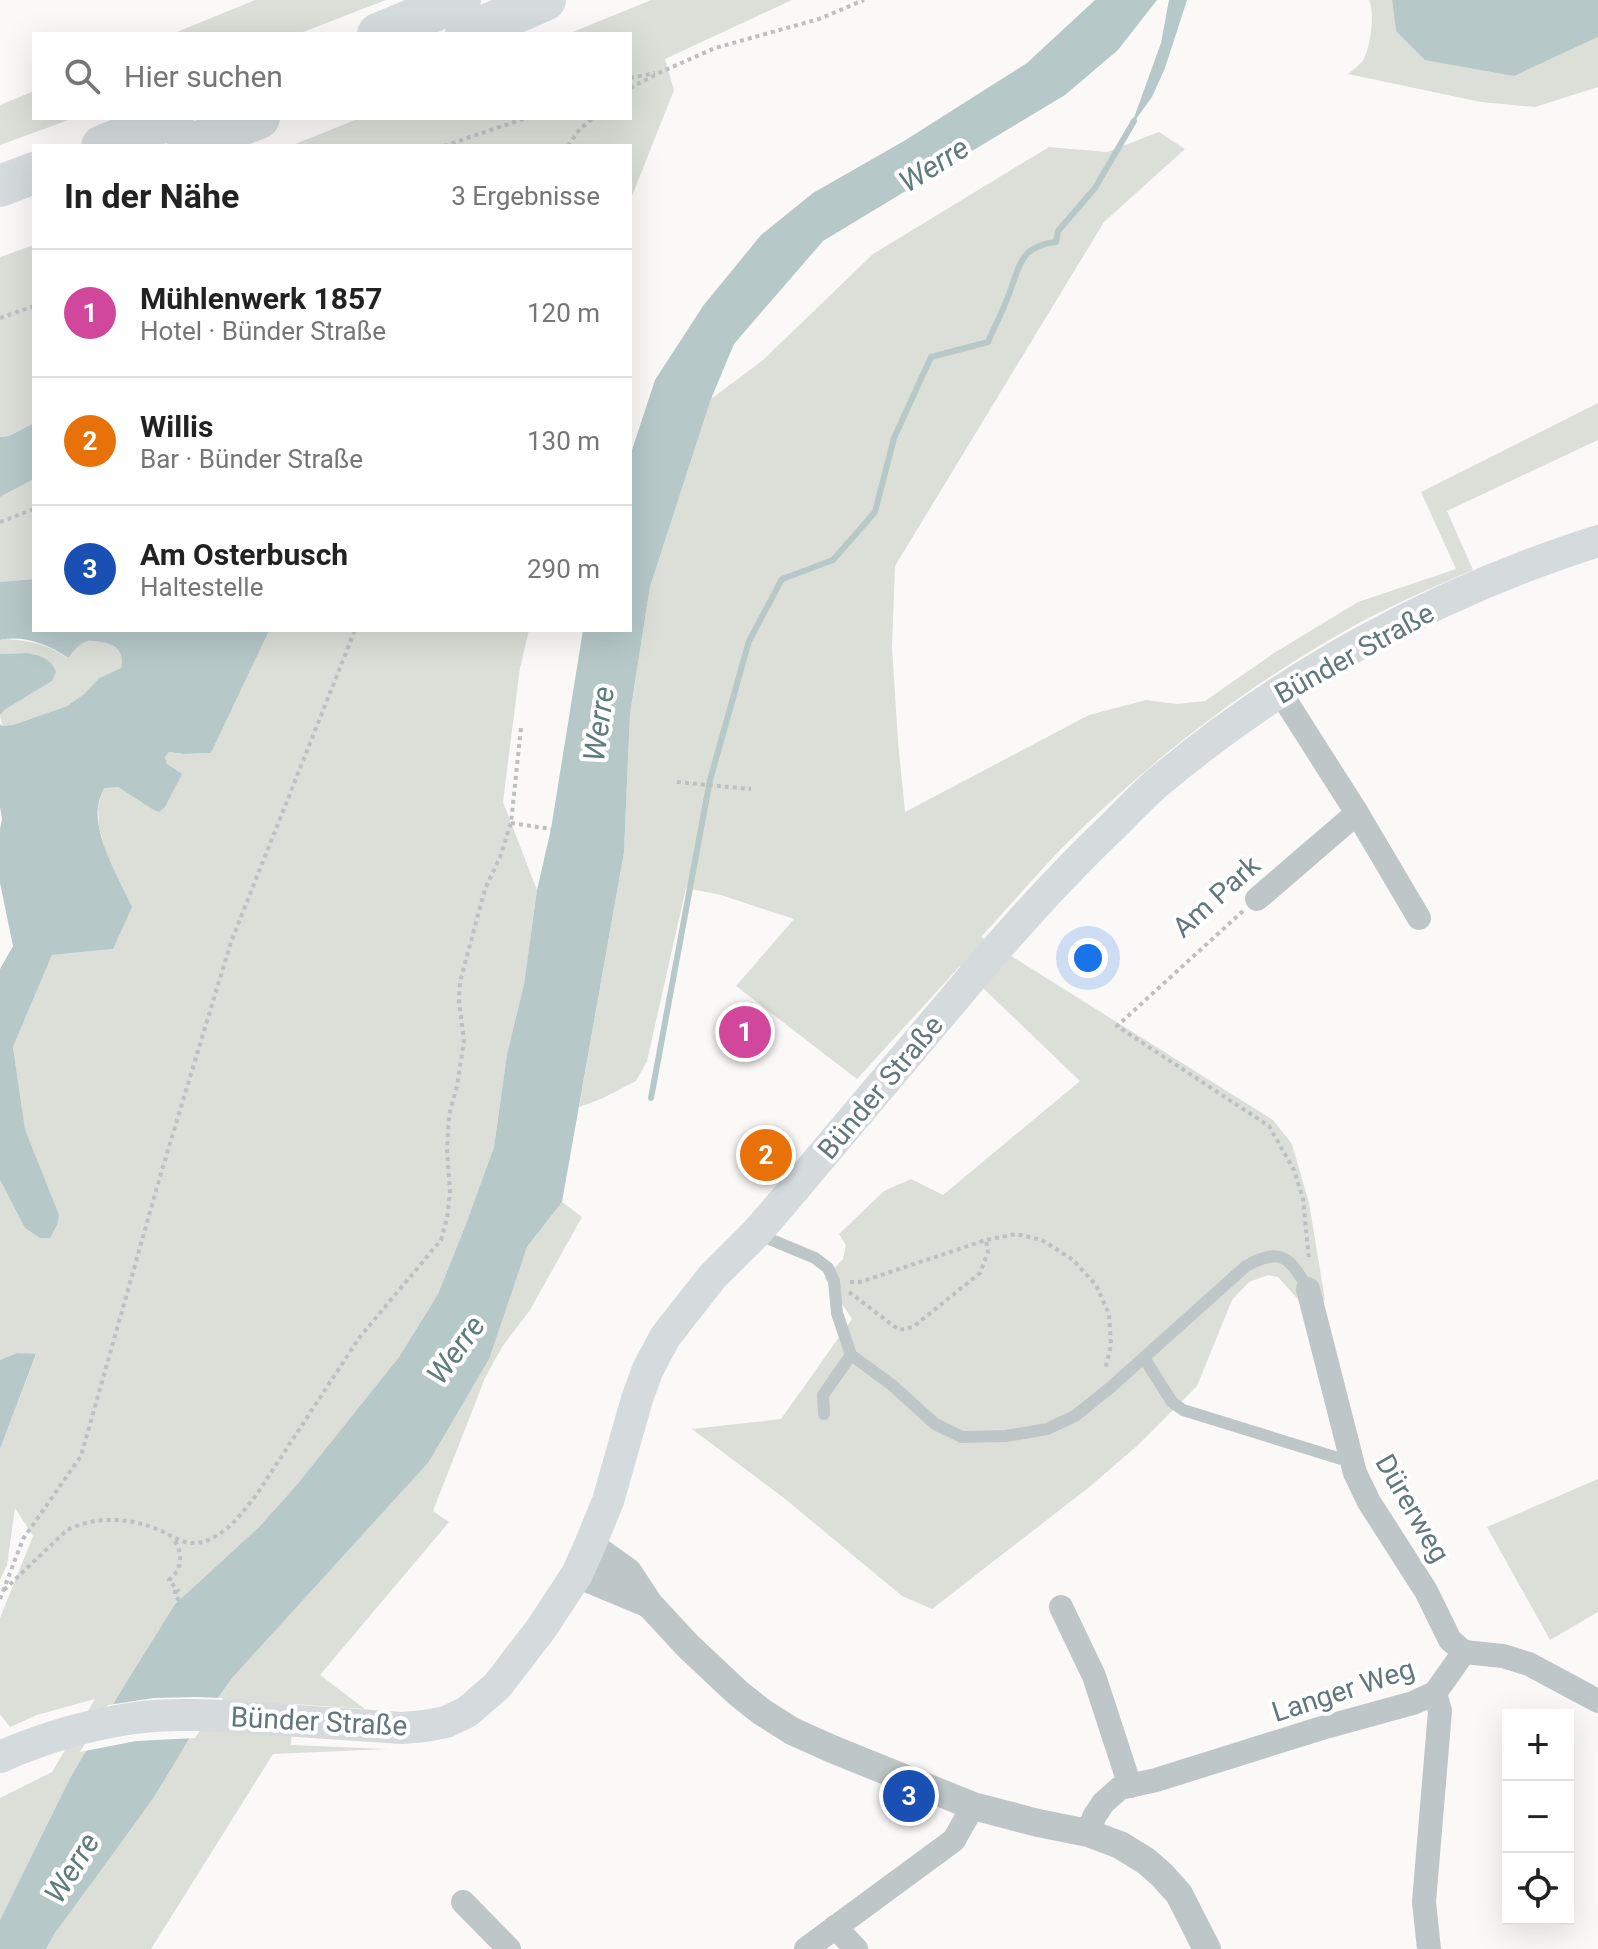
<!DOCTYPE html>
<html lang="de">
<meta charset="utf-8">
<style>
body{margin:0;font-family:Roboto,sans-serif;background:#f2f2f2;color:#222}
.controls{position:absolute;right:24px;bottom:24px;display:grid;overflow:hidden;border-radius:0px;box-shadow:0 8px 32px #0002}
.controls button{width:72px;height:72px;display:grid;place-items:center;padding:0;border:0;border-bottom:2px solid #e0e0e0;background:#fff;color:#222;font:40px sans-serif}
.you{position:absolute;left:1088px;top:958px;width:28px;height:28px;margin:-20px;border:6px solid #fff;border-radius:50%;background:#1a73e8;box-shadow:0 0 0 12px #1a73e833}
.badge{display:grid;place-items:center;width:52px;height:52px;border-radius:50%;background:#e03234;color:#fff;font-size:26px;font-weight:700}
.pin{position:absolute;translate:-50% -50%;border:4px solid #fff;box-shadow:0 2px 8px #0006}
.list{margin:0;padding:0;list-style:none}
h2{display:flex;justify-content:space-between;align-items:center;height:104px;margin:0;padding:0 32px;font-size:34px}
h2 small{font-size:26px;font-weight:400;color:#767676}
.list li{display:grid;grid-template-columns:52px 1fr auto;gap:24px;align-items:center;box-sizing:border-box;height:128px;padding:0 32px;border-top:2px solid #e0e0e0}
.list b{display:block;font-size:30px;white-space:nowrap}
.list p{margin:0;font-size:26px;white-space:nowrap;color:#767676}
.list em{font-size:26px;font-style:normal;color:#767676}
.icon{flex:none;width:44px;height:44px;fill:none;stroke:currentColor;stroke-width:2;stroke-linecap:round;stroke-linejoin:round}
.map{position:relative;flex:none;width:1598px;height:1949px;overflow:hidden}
.search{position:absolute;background:#fff;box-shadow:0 8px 32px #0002;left:32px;top:32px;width:600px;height:88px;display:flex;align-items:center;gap:20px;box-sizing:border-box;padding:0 28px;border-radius:0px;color:#767676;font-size:30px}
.panel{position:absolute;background:#fff;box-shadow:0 8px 32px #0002;left:32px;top:144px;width:600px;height:488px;border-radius:0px}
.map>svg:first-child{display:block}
.green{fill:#dbdfd7}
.water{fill:#b6c8c8}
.pier{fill:#faf9f8}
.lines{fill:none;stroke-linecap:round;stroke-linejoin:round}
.stream{stroke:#b6c8c8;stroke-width:6}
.path{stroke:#bcc0c2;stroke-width:4;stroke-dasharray:4 4;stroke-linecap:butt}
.service{stroke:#bfc6c8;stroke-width:12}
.minor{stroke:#bfc6c8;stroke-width:24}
.tertiary{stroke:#bfc6c8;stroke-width:28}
.secondary{stroke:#d5dbdd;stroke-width:32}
.motorway{stroke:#d5dbdd;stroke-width:42}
.labels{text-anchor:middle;stroke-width:8;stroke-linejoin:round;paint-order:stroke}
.street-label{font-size:28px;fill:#61777c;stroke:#fff}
.water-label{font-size:30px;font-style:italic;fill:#607b7c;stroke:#fff}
</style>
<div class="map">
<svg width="1598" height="1949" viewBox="0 0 1598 1949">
<rect width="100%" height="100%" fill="#faf9f8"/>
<!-- green -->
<g class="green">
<polygon points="255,0 386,0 298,34 172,34"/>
<polygon points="651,0 792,0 665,59 674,90 630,201 630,146 290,146 360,118 630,118 630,34 568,34"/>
<path d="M1369,0H1392L1396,31L1513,76L1598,37V87L1535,107L1481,102L1348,74C1353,70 1360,65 1363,60C1371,47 1375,13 1369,0Z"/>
<polygon points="34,91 34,118 74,118 0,145 0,105"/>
<path d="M1159,132L1185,149L1104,222L895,566L892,647L898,741L905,812L1089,715L1146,700L1177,704L1205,701L1274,653L1358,602L1456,569L1421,492L1598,403V440L1447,511L1473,570C1427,590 1380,610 1336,636C1237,693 1145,765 1063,847C1035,876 1009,907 981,937L1273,1120L1292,1144L1309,1203L1325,1300L1304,1306L1278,1277L1268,1275L1249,1282L1232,1300L1197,1386L1137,1446L1088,1488L932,1609L902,1596L784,1498L692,1429L781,1419L852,1319L825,1278L843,1259L846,1245L839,1234L884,1191L911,1179L943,1195L1080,1081L960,966L857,1079L736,986L794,919L721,895L686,888L647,1061L636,1081L601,1099L579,1107L624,852L630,714L650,587L711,399L762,361L873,254L1049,147L1107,152Z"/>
<polygon points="34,245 34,423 9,436 0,437 0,257"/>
<polygon points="34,479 34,579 0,582 0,497"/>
<polygon points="268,630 529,630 520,668 503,802 537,890 524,984 507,1054 494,1147 466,1224 438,1294 399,1357 295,1487 258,1528 175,1604 119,1694 69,1780 0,1920 0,1798 52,1772 95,1699 37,1715 10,1727 0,1714 0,1618 33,1536 15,1508 7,1565 0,1580 0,1449 36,1355 17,1353 0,1360 0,1180 25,1228 40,1238 59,1216 25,1129 13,1047 52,955 113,949 104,846 99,827 98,806 104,787 118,787 152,809 167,764 165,757 168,752 184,754 211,753 269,631"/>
<path d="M6,639C30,641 48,644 67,658C73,652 79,643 88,641C92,640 96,642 101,642C117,645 124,651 121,668L99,678L84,694L67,706L13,725L2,726L0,715L3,710L52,681L27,653L0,654V640Z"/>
<polygon points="562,1202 582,1217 530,1310 502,1347 485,1378 433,1511 449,1522 320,1675 365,1709 293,1704 291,1745 388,1749 273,1754 151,1949 46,1949 55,1933 233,1677 428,1463 512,1288 527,1247"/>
<polygon points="1598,1479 1598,1612 1550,1640 1487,1527"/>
</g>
<!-- water -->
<g class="water">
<polygon points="1095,0 1157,0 1118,50 1065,95 823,241 734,344 711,399 650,587 630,714 624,852 562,1202 527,1247 489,1359 428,1463 233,1677 191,1736 152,1800 55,1933 46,1949 0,1949 0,1920 69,1780 119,1694 175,1604 258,1528 295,1487 399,1357 438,1294 466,1224 494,1147 507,1054 524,984 537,890 551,829 583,630 630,630 630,456 655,380 703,306 761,235 813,193 904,141 1027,63"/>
<polygon points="1169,0 1187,0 1165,68 1152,97 1131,126 1161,43"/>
<polygon points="1392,0 1598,0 1598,37 1514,76 1425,60 1396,31"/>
<polygon points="34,423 34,479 0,497 0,437 9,436"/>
<path d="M34,579V630L269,631L211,753L184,754L169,752L165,757L167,764L182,774L165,807L159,812L152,809L118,787L104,788C102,793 99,800 98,806C94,837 119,879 132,907L113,949L52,955L13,1047L25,1129L59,1215L57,1225L50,1238H40L25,1228L0,1180V969L13,946L0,883V829L2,819L0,807V724L2,726L13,725L67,706L84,694L99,678L121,668C124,651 117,645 101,642C96,642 92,640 88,641C79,643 73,652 68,658C48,644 24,635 0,640V582Z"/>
<path d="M27,653C39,655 52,659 56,672L52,681L4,710L0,715V654Z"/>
<polygon points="17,1353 36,1354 0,1449 0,1360"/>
</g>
<!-- pier -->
<polygon class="pier" points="195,1697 223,1698 195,1738 136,1741 80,1752 108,1705 154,1698"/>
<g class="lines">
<!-- stream -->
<path class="stream" d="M651,1098L710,780L749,641L782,579L833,560L875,512L894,438L931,357L988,342C995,326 1003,310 1009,294C1020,265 1020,246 1056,242L1058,231L1095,188L1134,121"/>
<!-- path -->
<g class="path">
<polyline points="630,78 655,73"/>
<polyline points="630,88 661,72 715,48 819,19 864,0"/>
<polyline points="444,146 526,118"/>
<polyline points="568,146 580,129 593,118"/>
<polyline points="0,318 34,306"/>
<polyline points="0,522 34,509"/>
<polyline points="677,782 751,789"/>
<polyline points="511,823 551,829"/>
<polyline points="1243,911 1117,1026 1269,1126 1294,1170 1303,1199 1309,1260"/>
<polyline points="850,1282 860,1282 986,1240 1016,1234 1042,1240 1073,1260 1096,1285 1109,1314 1111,1345 1105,1370"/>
<polyline points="849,1292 899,1330 913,1327 980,1273 988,1252 986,1240"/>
<path d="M175,1541C183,1555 182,1570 169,1580L179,1592"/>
<path d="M4,1590L67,1530C96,1516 129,1517 159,1530C177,1538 190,1550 212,1538C231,1529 244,1511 257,1494L359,1338L441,1240L447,1218L450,1192L447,1150L449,1115L457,1086L464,1041L459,1001L460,982L485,889L500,857L511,823L521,728"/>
<polyline points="175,1590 175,1596 180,1601"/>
<polyline points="0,1599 23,1539 81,1456 161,1173 231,942 355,630"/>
</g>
<!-- service -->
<g class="service">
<path d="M759,1233L767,1238L815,1258L828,1268L834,1281L837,1313L851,1355L892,1385L935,1424L962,1437L1006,1436L1047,1429L1075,1416L1111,1387L1246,1266C1282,1246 1290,1258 1308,1289"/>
<polyline points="1144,1358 1172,1402 1183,1410 1351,1462"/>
<polyline points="824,1414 823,1395 851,1355"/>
</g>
<!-- minor -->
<g class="minor">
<polyline points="1280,692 1357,813 1419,918"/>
<polyline points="1257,899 1357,813"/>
<polyline points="1308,1289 1355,1473 1369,1502 1426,1591 1450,1640 1464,1652"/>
<polyline points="1061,1607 1094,1676 1130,1786"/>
<polyline points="1464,1652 1503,1656 1529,1664 1598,1701"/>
<polyline points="1088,1833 1094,1817 1103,1803 1120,1788 1156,1780 1322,1728 1413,1703 1435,1693 1464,1652"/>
<polyline points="463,1902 509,1949"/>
<polyline points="835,1927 856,1949"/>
<polyline points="806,1949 954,1840 973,1806"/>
<polyline points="1429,1949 1424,1902 1440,1711 1435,1693"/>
</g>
<!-- tertiary -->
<g class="tertiary">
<polyline points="590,1545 628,1572 649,1604 688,1646 738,1693 762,1712 792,1731 832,1749 973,1806 1038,1823 1088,1833 1120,1845 1146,1861 1162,1875 1179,1894 1207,1949"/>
<polyline points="577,1574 649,1604"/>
</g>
<!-- secondary -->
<path class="secondary" d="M0,1757C43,1738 87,1725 134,1718C178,1712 224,1716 268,1719C313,1722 357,1725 402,1728L425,1726L446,1722L467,1712L497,1686L541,1629L577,1574L590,1545L608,1501L637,1399L648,1369L665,1337L712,1277L757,1232L783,1202C840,1135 897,1067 954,999C1004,939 1056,880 1113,826C1127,812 1141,797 1156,784C1285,675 1437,592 1598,541"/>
<!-- motorway -->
<g class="motorway">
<polyline points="378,34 460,0"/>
<polyline points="466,34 545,0"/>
<polyline points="102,146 173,118"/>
<polyline points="188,146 259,118"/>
<polyline points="0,186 34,173"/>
</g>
</g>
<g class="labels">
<!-- street labels -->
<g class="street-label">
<text transform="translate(1354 653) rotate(-29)" y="10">Bünder Straße</text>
<text transform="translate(1216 896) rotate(-42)" y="10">Am Park</text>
<text transform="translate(880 1087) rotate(-50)" y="10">Bünder Straße</text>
<text transform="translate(1413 1508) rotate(60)" y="10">Dürerweg</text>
<text transform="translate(1343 1690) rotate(-18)" y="10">Langer Weg</text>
<text transform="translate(319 1721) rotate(3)" y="10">Bünder Straße</text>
</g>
<!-- water labels -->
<g class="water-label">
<text transform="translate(934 165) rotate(-32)" y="10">Werre</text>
<text transform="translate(599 724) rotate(-82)" y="10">Werre</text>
<text transform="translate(456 1350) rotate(-54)" y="10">Werre</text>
<text transform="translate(72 1868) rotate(-58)" y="10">Werre</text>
</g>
</g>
</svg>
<div class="controls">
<button>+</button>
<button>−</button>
<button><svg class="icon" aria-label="locate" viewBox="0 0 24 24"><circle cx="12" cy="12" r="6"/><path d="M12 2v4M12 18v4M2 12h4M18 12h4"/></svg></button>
</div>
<div class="you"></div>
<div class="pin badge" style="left:745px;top:1032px;background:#d1479c">1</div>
<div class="pin badge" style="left:766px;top:1155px;background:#e8710a">2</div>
<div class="pin badge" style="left:909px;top:1796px;background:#1a4fb4">3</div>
<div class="search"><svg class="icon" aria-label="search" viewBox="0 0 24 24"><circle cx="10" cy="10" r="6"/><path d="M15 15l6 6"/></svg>Hier suchen</div>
<section class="panel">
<h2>In der Nähe<small>3 Ergebnisse</small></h2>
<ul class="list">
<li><span class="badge" style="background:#d1479c">1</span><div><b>Mühlenwerk 1857</b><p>Hotel · Bünder Straße</p></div><em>120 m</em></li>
<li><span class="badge" style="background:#e8710a">2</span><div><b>Willis</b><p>Bar · Bünder Straße</p></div><em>130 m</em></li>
<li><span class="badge" style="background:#1a4fb4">3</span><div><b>Am Osterbusch</b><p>Haltestelle</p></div><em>290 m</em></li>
</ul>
</section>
</div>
